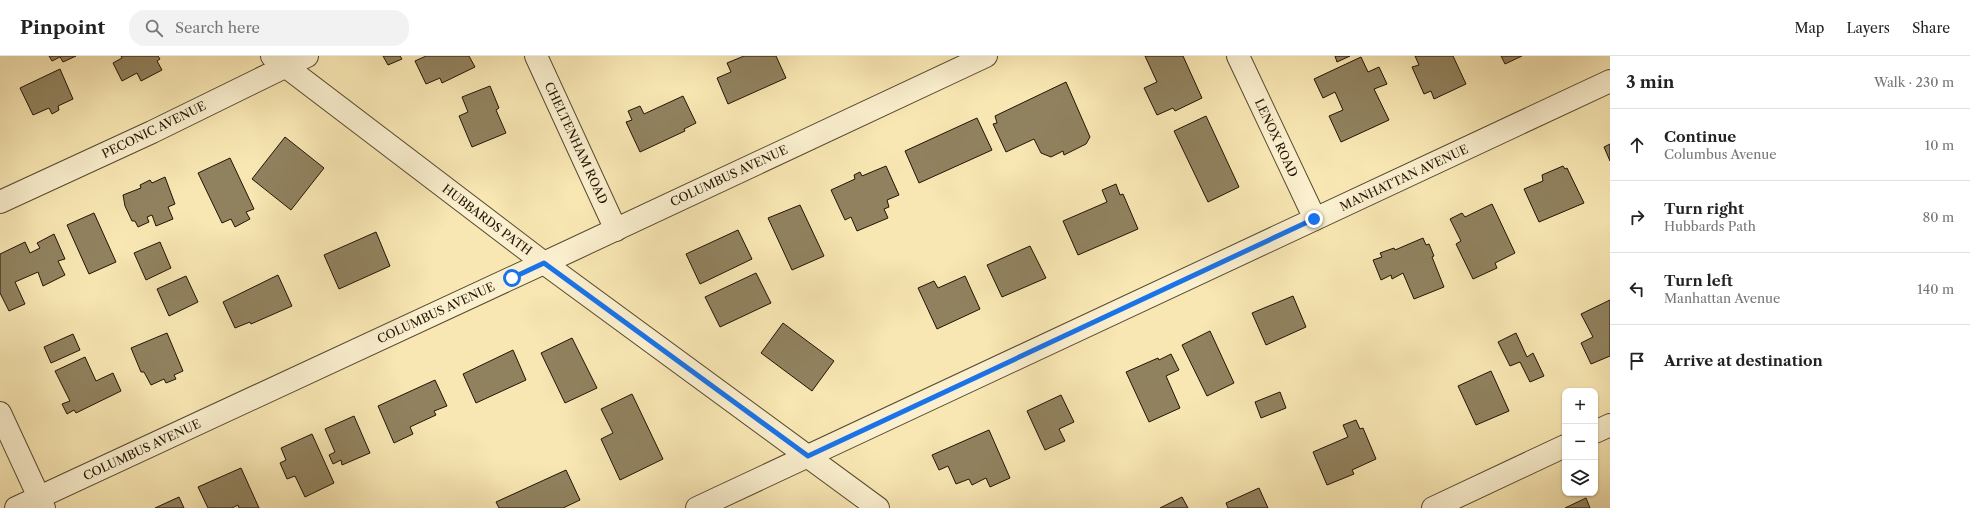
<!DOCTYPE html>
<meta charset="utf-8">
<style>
body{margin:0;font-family:"Libre Caslon Text",serif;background:#f2f2f2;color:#222}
.controls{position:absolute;right:12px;bottom:12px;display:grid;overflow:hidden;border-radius:8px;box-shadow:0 1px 3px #0004}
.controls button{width:36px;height:36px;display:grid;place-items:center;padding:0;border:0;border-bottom:1px solid #e0e0e0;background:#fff;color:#222;font:20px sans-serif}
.stop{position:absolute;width:12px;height:12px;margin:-9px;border:3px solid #1a73e8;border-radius:50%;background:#fff}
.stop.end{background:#1a73e8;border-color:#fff;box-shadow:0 1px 4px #0008}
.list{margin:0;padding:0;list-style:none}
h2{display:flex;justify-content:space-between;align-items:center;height:52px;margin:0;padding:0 16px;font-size:17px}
h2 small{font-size:13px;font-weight:400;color:#767676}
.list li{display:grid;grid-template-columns:26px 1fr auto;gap:12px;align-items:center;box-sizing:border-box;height:72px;padding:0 16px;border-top:1px solid #e0e0e0}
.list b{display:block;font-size:15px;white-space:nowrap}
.list p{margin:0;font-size:13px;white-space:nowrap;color:#767676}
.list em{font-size:13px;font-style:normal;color:#767676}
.icon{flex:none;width:22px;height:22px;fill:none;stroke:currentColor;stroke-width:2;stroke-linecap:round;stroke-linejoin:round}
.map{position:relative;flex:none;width:1610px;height:452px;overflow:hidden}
header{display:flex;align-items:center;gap:24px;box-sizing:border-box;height:56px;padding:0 20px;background:#fff;border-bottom:1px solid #e0e0e0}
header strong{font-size:19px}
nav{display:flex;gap:22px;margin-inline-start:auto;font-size:14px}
.search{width:280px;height:36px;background:#f2f2f2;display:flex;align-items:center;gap:10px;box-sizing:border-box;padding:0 14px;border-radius:16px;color:#767676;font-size:15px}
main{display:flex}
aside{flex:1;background:#fff}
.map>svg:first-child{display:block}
.building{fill:#91825f;stroke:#211403}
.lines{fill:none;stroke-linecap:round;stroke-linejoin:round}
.minor-casing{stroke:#57492f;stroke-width:24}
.tertiary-casing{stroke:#57492f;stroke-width:24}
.minor{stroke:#faefce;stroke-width:22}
.tertiary{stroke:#faefce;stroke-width:22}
.route{stroke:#1a73e8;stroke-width:5}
.labels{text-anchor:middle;stroke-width:3.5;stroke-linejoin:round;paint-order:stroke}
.street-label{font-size:12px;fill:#211403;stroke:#faefce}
</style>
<header>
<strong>Pinpoint</strong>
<div class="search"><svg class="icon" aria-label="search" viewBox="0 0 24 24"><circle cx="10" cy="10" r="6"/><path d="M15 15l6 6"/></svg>Search here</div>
<nav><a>Map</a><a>Layers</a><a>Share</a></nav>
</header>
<main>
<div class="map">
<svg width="1610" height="452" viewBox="0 0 1610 452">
<rect width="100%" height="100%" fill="#f8e7b3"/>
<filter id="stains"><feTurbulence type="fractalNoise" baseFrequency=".005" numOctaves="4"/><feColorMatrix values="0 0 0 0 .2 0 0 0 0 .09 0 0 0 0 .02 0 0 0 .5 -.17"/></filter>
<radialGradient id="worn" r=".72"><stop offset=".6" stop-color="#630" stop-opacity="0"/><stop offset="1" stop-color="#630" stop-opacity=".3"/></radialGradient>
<!-- building -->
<g class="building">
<polygon points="49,0 76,0 63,6 60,1 52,5"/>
<polygon points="121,0 158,0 160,3 157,5 162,14 141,25 137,17 122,25 113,7 122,2"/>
<polygon points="383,0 400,0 402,3 388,9"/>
<polygon points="426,0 469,0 475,11 442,27 440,22 426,28 415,5"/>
<polygon points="744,0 776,0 786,22 728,48 717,22 731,16 727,7"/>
<polygon points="1145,0 1183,0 1202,42 1175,55 1173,52 1157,59 1144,32 1157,26"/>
<polygon points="1335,0 1350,0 1337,6"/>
<polygon points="1415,0 1453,0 1466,28 1434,43 1431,35 1424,38 1412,11 1419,9"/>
<polygon points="1501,0 1522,0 1505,8"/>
<polygon points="1361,1 1368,16 1379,11 1387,28 1374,33 1389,64 1341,86 1329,60 1343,54 1335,36 1323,42 1314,23"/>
<polygon points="60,13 73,43 58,50 59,54 52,58 49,52 33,59 20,32"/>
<polygon points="1066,26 1090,81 1086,88 1064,99 1063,95 1051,101 1041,97 1034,83 1006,96 993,68 997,67 995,60"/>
<polygon points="490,30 499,52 496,54 506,77 472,91 459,60 468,56 462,41"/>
<polygon points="683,40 696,67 684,73 685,75 640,96 626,66 632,64 628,55 640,50 644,58"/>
<polygon points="1206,60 1239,131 1208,146 1174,75"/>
<polygon points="977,62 992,94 919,127 905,95"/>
<polygon points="285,81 324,112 291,154 252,123"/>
<polygon points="1610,88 1610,105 1604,91"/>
<polygon points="230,102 254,153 246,156 250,163 235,171 231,163 222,167 198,117"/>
<polygon points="886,110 899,139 887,144 889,151 884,153 888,162 857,175 851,161 845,164 831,134 855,123 854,119 860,116 862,120"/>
<polygon points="1563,110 1565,113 1567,112 1584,147 1539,166 1524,133 1543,125 1542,119"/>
<polygon points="165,121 175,148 168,151 173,163 156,170 152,159 147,161 149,166 138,171 135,165 132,165 125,150 123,139 141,132 140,129 150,124 152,127"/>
<polygon points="1116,128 1120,139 1123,138 1138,173 1078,199 1063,165 1107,146 1102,134"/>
<polygon points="1492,148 1515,197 1495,207 1497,212 1473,223 1456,188 1461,185 1450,163 1462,157 1465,161"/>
<polygon points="800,149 824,200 792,214 768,162"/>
<polygon points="94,157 116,206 89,218 67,169"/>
<polygon points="738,174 752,203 700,228 686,198"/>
<polygon points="376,176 390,210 339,233 324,199"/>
<polygon points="54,178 65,203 58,205 65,219 43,230 38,216 15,226 25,248 9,255 0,237 0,198 25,186 30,197 40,192 37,187"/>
<polygon points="1423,182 1426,189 1429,188 1434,200 1432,201 1444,231 1414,243 1403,217 1392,223 1391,219 1381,224 1373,204 1382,201 1380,197 1394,192 1395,194"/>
<polygon points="160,186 171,212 146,224 134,197"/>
<polygon points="1030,190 1046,222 1002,241 987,209"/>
<polygon points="756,217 771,247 720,271 705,241"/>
<polygon points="278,219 292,250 251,268 250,266 235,272 223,246"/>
<polygon points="186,220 198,246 169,260 157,233"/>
<polygon points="965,220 980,253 937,273 918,232 934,225 938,232"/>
<polygon points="1293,240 1306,271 1266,289 1252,257"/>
<polygon points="1610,244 1610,300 1591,308 1581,287 1593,281 1581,258"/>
<polygon points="783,267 834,305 812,335 761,297"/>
<polygon points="1210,275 1234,327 1207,340 1182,289"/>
<polygon points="167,277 183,315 174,319 176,323 166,327 164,323 151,329 144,316 141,316 131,292"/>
<polygon points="1516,277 1527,301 1533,297 1544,320 1530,326 1520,306 1510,310 1498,286"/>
<polygon points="73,278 80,294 51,307 44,291"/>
<polygon points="572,282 597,332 565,347 541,297"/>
<polygon points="513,294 526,324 476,347 463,318"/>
<polygon points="1171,298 1179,314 1166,320 1180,352 1149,366 1126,316 1158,302 1159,304"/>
<polygon points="85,301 96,325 113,317 121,335 76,357 74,354 67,358 62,348 70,345 55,315"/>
<polygon points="1491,315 1509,355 1476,369 1458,330"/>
<polygon points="435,324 447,350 434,355 436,359 410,371 413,378 394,387 378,350"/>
<polygon points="1280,336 1286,352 1261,362 1255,346"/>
<polygon points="632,338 663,403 620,424 601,383 613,377 601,353"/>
<polygon points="1061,339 1074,366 1059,373 1065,385 1045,394 1027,355"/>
<polygon points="354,360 370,397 342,409 341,404 333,408 329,399 335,396 325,373"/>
<polygon points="1356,364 1360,373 1363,372 1376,403 1352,414 1354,418 1327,429 1313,396 1348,381 1343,369"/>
<polygon points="989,374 1010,422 990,431 986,422 972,429 969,423 956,428 948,410 939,414 932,399"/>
<polygon points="312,378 334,427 305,441 295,420 287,423 280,407 286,404 281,392"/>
<polygon points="241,412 259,452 239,452 238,449 232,452 208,452 198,431"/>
<polygon points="566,414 580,444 563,452 499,452 496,446"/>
<polygon points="1259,432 1268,452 1228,452 1226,447"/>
<polygon points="179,441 184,452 155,452"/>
<polygon points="1182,441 1188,452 1160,452"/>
<polygon points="1586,442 1590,452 1565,452"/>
</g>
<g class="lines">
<!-- minor casing -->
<g class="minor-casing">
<g id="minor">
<polyline points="536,0 616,174"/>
<polyline points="1238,0 1315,163"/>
<polyline points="0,146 152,76 307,0"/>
<polyline points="0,357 44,452"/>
<polyline points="1595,376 1610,369"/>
<polyline points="16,452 574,193 986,0"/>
<polyline points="697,452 1610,25"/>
<polyline points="1433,452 1565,390"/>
</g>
</g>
<!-- tertiary casing -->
<g class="tertiary-casing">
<polyline id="tertiary" points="272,0 544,207 878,452"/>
</g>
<!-- minor -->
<use href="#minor" class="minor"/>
<!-- tertiary -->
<use href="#tertiary" class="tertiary"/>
</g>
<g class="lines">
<!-- route -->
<polyline class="route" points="512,222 544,207 808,400 1314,163"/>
</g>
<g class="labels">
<!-- street labels -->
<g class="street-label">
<text transform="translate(154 74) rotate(-26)" y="4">PECONIC AVENUE</text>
<text transform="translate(1276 82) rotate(65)" y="4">LENOX ROAD</text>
<text transform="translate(576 87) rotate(65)" y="4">CHELTENHAM ROAD</text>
<text transform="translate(729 120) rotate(-25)" y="4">COLUMBUS AVENUE</text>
<text transform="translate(1404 122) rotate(-25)" y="4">MANHATTAN AVENUE</text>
<text transform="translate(487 164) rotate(37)" y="4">HUBBARDS PATH</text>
<text transform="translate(436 257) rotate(-25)" y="4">COLUMBUS AVENUE</text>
<text transform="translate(142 394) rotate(-25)" y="4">COLUMBUS AVENUE</text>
</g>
</g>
<rect width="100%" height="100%" filter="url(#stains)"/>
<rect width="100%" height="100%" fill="url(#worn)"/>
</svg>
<div class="controls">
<button>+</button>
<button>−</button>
<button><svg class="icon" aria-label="layers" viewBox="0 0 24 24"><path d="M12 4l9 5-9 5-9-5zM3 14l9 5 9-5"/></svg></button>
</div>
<div class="stop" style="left:512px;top:222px"></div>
<div class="stop end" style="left:1314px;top:163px"></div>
</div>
<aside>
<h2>3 min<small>Walk · 230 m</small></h2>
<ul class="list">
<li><svg class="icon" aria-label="ahead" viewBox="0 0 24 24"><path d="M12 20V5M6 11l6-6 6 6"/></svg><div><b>Continue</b><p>Columbus Avenue</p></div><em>10 m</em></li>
<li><svg class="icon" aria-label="right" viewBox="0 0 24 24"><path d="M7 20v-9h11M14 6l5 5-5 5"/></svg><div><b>Turn right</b><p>Hubbards Path</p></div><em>80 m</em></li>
<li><svg class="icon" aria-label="left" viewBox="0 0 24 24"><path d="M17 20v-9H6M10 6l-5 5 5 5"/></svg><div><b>Turn left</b><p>Manhattan Avenue</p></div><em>140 m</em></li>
<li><svg class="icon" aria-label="arrive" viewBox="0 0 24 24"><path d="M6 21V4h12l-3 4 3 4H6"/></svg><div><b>Arrive at destination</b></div></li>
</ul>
</aside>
</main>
